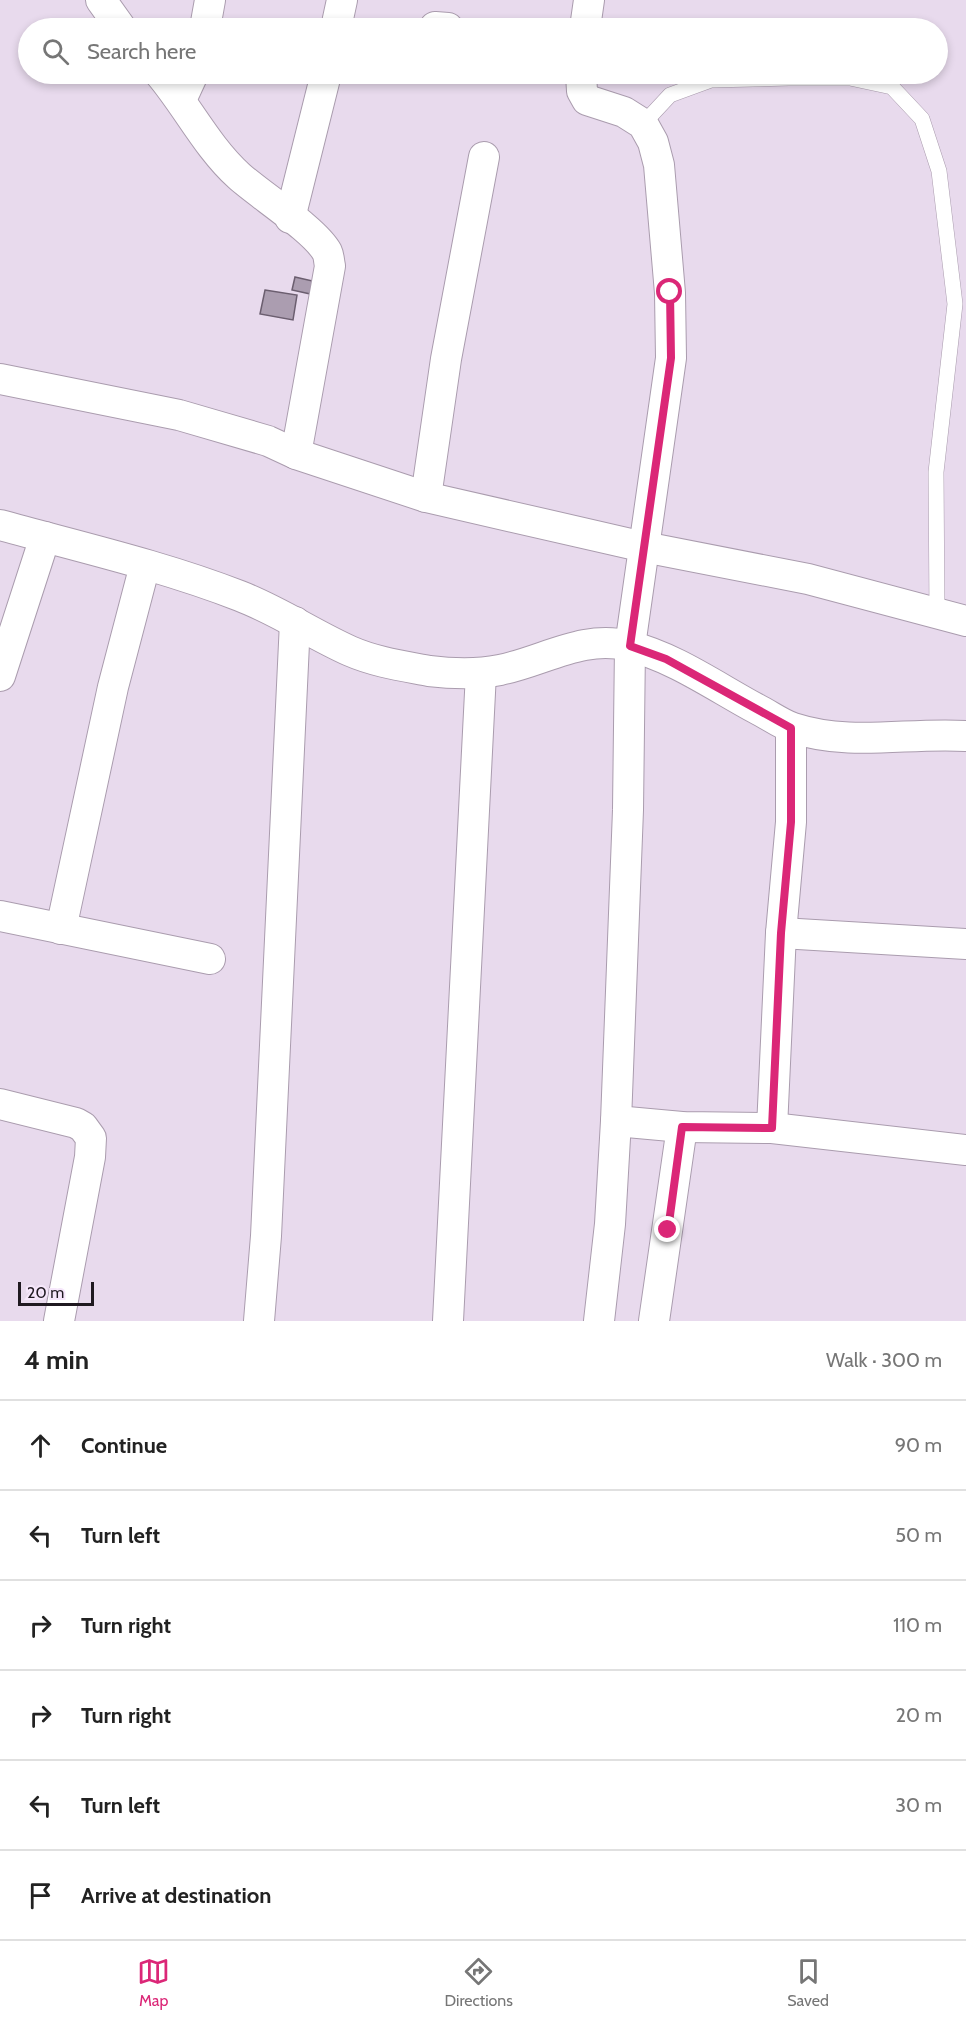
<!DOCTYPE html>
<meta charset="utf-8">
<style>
body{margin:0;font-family:Cabin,sans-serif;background:#f6f6f6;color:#222}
.scale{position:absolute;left:18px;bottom:15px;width:76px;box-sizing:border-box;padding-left:6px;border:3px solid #1f1920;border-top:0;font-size:16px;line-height:21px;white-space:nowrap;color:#1f1920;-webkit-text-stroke:4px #f6e7fb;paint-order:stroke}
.stop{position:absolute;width:18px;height:18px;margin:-14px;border:4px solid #db2777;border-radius:50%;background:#fff}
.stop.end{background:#db2777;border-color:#fff;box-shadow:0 2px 6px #0008}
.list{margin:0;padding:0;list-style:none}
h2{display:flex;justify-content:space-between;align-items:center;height:78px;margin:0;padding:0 24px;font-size:26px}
h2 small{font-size:20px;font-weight:400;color:#767676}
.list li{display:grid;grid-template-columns:39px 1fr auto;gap:18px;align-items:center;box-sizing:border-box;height:90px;padding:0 24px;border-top:2px solid #e0e0e0}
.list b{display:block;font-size:22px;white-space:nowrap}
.list em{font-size:20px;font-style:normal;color:#767676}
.icon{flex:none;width:33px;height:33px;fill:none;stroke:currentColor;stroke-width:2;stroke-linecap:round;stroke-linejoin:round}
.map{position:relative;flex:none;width:966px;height:1321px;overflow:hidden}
.search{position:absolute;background:#fff;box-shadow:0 3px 9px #0003;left:18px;right:18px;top:18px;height:66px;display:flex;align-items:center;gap:15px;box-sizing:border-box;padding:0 21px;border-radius:33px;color:#767676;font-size:22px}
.sheet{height:618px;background:#fff}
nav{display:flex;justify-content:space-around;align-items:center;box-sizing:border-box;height:84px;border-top:2px solid #e0e0e0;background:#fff;font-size:16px;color:#767676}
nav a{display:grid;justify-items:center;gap:3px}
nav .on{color:#db2777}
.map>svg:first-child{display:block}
.building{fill:#ab9db0;stroke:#6b5e6f;stroke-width:1.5}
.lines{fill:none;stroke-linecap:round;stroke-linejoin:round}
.service-casing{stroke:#aa9cae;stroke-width:16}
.minor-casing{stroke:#aa9cae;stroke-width:32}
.service{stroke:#fff;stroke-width:15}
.minor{stroke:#fff;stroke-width:30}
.route{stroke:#db2777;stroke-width:8}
</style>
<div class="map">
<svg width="966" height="1321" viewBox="0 0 966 1321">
<rect width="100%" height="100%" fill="#e8daed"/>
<!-- building -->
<g class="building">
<polygon points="295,277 317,282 315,295 292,290"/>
<polygon points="265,290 297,295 293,320 260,314"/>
</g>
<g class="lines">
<!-- service casing -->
<g class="service-casing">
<polyline id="service" points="643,124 670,95 711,80 789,78 850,78 892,87 922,119 939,171 955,304 936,472 937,614"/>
</g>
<!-- minor casing -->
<g class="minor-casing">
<g id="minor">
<polyline points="101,0 121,28"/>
<polyline points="435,27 448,28"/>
<polyline points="205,28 210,0"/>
<polyline points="336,28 342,0"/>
<polyline points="585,28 589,0"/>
<path d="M160,74C187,106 207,147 239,176C260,195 315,230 327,252C329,256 329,262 330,266L296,454"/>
<polyline points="581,74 582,91 587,100 624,112 643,124 653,142 659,165 670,293 671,358 630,646 628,810 616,1121 610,1224 599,1321"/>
<polyline points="181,100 193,74"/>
<polyline points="290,218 326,74"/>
<polyline points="0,379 179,415 268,441 296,454 426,497 644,547 808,579 966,621"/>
<polyline points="426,497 446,359 484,157"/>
<path d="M0,525C80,547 163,566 240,596C279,611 312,634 350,651C375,662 403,666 429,671C453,674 476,675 500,670C544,661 584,634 629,646C674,657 716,687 757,709C769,715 781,724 793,728C851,747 908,732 966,736"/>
<polyline points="0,676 45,537"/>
<polyline points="0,916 210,959"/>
<polyline points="61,929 113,687 145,565"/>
<polyline points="781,933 966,944"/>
<polyline points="0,1104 76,1123 83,1127 91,1138 90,1157 59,1321"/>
<polyline points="616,1121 682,1127 772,1128 966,1150"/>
<polyline points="772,1128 781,933 791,822 791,728"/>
<polyline points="259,1321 266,1236 295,622"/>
<polyline points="448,1321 481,673"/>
<polyline points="654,1321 682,1127"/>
</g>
</g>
<!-- service -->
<use href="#service" class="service"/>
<!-- minor -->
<use href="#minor" class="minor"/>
</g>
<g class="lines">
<!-- route -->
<polyline class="route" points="668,1230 682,1127 772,1128 781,933 791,822 791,728 666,659 630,646 671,358 670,292"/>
</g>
</svg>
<div class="scale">20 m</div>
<div class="stop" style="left:670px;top:292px"></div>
<div class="stop end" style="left:668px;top:1230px"></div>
<div class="search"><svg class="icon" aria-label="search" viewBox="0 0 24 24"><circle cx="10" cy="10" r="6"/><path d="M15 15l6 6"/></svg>Search here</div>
</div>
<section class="sheet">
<h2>4 min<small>Walk · 300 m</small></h2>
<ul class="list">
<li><svg class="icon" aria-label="ahead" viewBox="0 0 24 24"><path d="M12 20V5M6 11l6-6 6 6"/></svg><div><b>Continue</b></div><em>90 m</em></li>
<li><svg class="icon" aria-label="left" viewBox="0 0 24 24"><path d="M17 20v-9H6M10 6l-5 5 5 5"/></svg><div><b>Turn left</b></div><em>50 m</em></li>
<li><svg class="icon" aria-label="right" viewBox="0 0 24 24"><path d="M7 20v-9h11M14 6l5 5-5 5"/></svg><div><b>Turn right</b></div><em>110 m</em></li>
<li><svg class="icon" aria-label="right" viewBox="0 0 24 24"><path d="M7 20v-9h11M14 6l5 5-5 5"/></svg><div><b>Turn right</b></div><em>20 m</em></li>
<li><svg class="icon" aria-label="left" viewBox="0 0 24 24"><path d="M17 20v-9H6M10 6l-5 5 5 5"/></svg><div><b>Turn left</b></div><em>30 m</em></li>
<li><svg class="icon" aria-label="arrive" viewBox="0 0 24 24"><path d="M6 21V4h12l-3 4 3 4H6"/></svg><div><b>Arrive at destination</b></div></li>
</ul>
</section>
<nav>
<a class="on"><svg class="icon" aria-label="map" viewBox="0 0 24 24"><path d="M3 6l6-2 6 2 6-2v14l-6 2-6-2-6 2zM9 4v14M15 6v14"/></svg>Map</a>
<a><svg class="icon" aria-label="directions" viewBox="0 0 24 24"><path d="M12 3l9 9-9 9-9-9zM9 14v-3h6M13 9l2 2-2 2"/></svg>Directions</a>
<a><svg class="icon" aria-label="saved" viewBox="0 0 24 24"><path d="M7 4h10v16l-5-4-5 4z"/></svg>Saved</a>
</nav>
